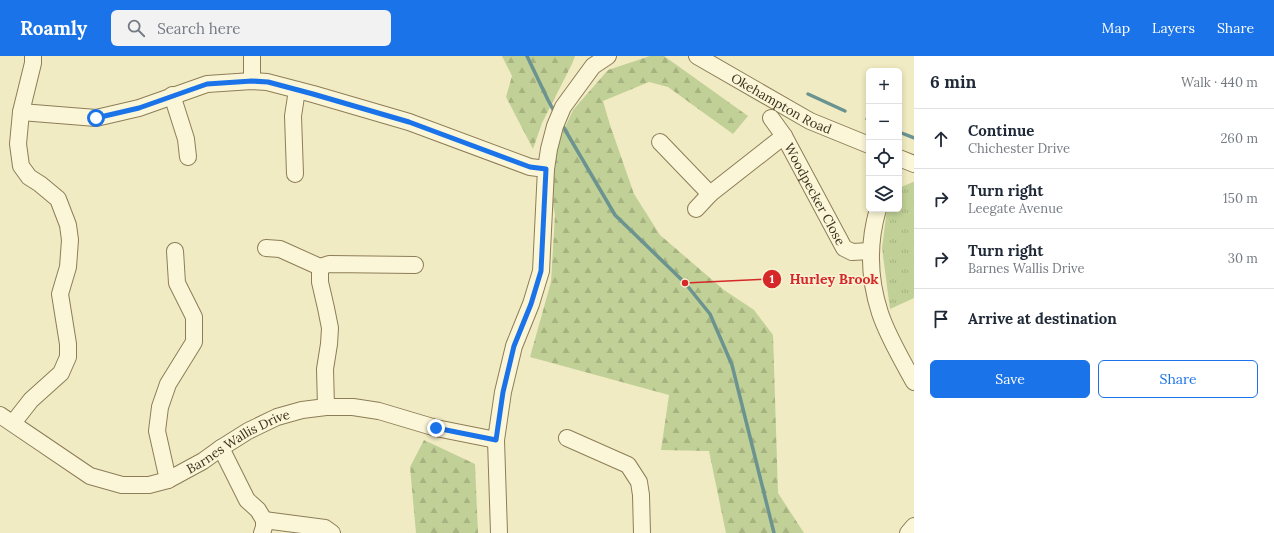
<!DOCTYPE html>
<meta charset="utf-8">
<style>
body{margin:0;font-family:Lora,serif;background:#f2f2f3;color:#1f2937}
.controls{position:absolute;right:12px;top:12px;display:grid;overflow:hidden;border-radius:6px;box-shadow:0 2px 6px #0003}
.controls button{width:36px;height:36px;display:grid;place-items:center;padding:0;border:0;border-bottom:1px solid #e0e1e3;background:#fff;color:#1f2937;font:20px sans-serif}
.stop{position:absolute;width:12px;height:12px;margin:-9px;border:3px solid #1a73e8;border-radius:50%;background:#fff}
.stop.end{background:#1a73e8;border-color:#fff;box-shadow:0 1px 4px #0008}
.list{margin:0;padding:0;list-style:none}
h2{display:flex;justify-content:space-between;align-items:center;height:52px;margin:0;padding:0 16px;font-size:17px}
h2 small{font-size:13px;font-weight:400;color:#747a83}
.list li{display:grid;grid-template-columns:26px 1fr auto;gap:12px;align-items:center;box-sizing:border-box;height:60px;padding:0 16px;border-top:1px solid #e0e1e3}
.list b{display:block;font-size:15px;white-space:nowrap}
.list p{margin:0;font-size:13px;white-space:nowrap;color:#747a83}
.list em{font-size:13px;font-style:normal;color:#747a83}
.actions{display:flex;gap:8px;padding:12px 16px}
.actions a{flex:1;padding:9px 0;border:1px solid #1a73e8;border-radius:6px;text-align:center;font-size:14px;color:#1a73e8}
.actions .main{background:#1a73e8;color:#fff}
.icon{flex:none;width:22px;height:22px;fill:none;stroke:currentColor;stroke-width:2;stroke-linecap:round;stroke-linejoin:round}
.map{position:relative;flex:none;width:914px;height:477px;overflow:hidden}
header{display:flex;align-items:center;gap:24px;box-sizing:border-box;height:56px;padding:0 20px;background:#1a73e8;color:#fff}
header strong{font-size:19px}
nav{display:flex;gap:22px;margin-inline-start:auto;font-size:14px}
.search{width:280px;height:36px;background:#f2f2f3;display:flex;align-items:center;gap:10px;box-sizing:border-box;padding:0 14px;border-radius:6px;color:#747a83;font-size:15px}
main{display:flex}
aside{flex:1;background:#fff}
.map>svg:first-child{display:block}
.forest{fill:url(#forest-firs)}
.park{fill:url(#park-tufts)}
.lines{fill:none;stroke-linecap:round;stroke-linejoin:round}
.stream{stroke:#6b9390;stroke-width:3.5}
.minor-casing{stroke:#8d7d58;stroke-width:18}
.minor{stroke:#fbf6d7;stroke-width:16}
.route{stroke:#1a73e8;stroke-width:5}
.labels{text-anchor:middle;stroke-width:3;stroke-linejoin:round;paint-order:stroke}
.street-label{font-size:13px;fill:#3c311d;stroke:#f8f3d4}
.leader{fill:none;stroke:#d62828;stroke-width:1.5}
.callout-dot{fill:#d62828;stroke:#f8f3d4;stroke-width:1.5}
.mark-label{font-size:12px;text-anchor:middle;font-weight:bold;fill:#fff}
.callout-label{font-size:14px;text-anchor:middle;font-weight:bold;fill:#d62828;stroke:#f8f3d4;stroke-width:3;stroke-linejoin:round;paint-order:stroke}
</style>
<header>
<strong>Roamly</strong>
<div class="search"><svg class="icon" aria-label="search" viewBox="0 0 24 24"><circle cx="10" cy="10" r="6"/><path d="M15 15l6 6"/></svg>Search here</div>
<nav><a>Map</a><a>Layers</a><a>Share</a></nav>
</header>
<main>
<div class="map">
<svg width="914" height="477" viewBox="0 0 914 477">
<defs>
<pattern id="forest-firs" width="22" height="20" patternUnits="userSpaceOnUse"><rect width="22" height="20" fill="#c0d096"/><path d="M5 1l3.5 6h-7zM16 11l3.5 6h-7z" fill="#a6b381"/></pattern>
<pattern id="park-tufts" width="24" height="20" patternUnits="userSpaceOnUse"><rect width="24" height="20" fill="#c0d096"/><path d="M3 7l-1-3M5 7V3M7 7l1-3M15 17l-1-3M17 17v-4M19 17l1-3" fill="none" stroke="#a6b381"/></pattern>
</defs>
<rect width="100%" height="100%" fill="#f1ebc3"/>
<!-- forest -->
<g class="forest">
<polygon points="502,0 575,0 572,8 542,67 533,93 506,41 512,20"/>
<polygon points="650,0 664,0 748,60 733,78 668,31 649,26 603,45 610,69 634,138 660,179 724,234 754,254 773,279 778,437 804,477 726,477 709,395 661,394 669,339 530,301 551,226 555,159 546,113 573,54 608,14"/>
<polygon points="424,384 475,408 478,477 416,477 410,411"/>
</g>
<!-- park -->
<polygon class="park" points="913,126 914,126 914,242 890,253 882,192 887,153 899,153 899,132"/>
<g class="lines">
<!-- stream -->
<g class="stream">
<polyline points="527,0 548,44 555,57"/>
<polyline points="808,38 845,55"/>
<polyline points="867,63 869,64"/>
<polyline points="561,67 615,159 685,227 710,258 732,309 774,477"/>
<polyline points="899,76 914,82"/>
</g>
<!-- minor casing -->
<g class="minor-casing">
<g id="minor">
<path id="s1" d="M697,0L810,65L869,89"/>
<polyline points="252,25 252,0"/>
<polyline points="172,39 186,83 188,101"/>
<polyline points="21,56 96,62 139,52 207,28 252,25 267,26 313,38 409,66 530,111 546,113"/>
<path id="s2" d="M771,62L784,80L844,192L852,196L870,195"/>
<polyline points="660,86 710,138"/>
<polyline points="899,102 914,108"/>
<polyline points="295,118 293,60 297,34"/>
<polyline points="696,153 710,138 784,80"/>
<path d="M878,153C868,187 869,223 880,257C888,281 902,304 914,326"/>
<polyline points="266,192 280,193 320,211"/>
<polyline points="326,351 325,313 329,288 330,272 326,252 320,226 320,211 329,208 415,209"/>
<path id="s3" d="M0,359L90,420L122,429H149L168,424L203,405L221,392L248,375L277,361L302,354L326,351H353L379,355L436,372L496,384"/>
<polyline points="13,367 31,344 61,317 68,301 68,288 60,238 68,211 70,184 68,169 58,143 40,128 29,121 21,110 18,88 21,56 33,7 33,0"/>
<polyline points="567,382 628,409 639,426 641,439 642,477"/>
<polyline points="221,392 247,444 258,454 264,464 264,471 262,477"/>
<polyline points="168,424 157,375 160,351 168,328 194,286 194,261 177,227 175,195"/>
<polyline points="264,464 325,472 332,477"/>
<polyline points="499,477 496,384 503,336 514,290 531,248 541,215 546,113 549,93 555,70 563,51 593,10 608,0"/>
<polyline points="908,477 914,470"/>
</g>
</g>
<!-- minor -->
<use href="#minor" class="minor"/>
</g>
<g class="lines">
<!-- route -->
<polyline class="route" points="96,62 139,52 207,28 252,25 268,26 313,38 409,66 530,111 546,113 541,215 531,248 514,290 503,336 496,384 436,372"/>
</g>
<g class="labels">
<!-- street labels -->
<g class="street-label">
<text dy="5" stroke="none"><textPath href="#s1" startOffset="97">Okehampton Road</textPath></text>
<text dy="5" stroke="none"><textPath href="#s2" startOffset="88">Woodpecker Close</textPath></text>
<text dy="5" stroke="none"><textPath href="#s3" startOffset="269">Barnes Wallis Drive</textPath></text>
</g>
</g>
<!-- callouts -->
<path class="leader" d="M685 227L772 223"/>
<g class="callout-dot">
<circle cx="685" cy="227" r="4"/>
<circle cx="772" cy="223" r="10"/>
</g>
<g class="mark-label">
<text x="772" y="227">1</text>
</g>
<g class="callout-label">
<text x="834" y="228">Hurley Brook</text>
</g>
</svg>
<div class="controls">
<button>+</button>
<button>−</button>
<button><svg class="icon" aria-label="locate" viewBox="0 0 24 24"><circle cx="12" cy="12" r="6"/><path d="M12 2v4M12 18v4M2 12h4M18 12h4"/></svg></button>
<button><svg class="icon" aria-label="layers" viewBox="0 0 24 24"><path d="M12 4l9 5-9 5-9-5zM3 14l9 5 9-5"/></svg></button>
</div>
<div class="stop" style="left:96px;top:62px"></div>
<div class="stop end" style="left:436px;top:372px"></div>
</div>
<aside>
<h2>6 min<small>Walk · 440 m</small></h2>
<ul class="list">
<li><svg class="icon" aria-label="ahead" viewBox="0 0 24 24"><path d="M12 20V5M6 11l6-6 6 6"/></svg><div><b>Continue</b><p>Chichester Drive</p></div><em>260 m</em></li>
<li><svg class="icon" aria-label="right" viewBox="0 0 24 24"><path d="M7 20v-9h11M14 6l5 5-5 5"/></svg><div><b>Turn right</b><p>Leegate Avenue</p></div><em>150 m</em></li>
<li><svg class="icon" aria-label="right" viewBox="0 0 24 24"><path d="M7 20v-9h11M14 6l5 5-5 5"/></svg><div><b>Turn right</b><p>Barnes Wallis Drive</p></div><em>30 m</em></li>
<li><svg class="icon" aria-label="arrive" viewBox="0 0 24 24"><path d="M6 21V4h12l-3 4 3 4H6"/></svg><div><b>Arrive at destination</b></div></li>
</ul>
<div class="actions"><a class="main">Save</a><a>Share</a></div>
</aside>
</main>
